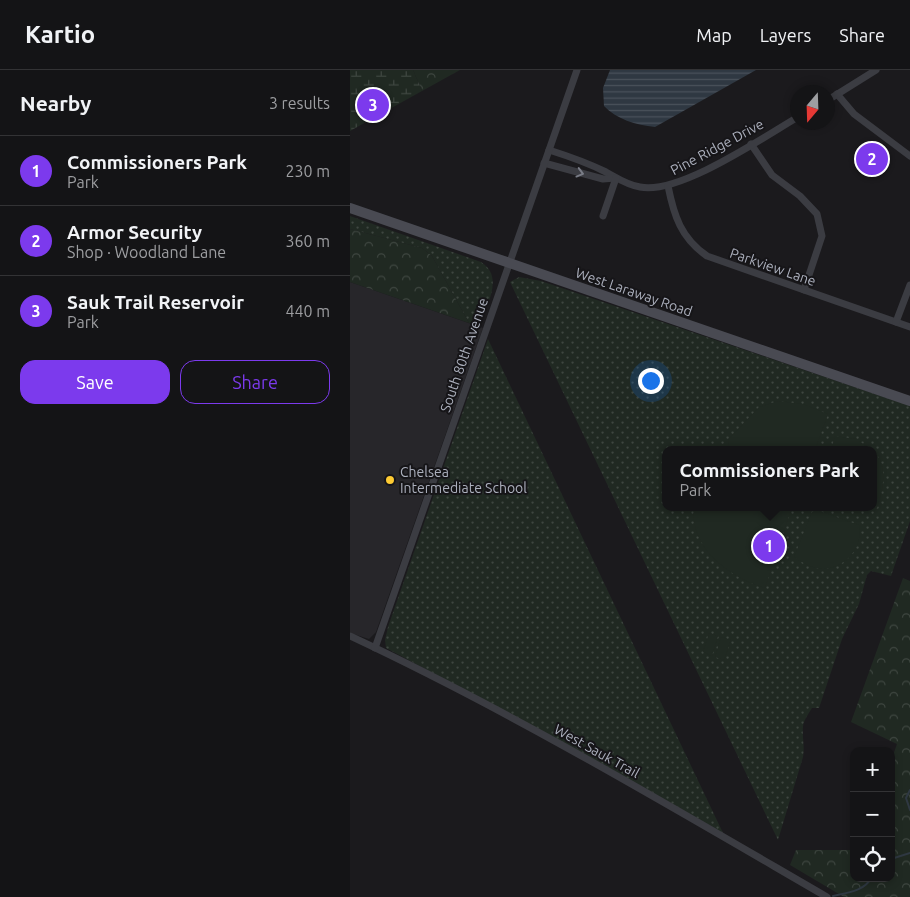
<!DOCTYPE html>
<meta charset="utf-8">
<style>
body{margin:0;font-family:Ubuntu,sans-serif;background:#212123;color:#f1f3f6}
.controls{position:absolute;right:15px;bottom:15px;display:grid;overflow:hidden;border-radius:10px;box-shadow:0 2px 8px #0003}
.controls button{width:45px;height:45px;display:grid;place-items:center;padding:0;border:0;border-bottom:1px solid #333335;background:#141416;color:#f1f3f6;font:25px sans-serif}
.compass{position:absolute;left:440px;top:15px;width:45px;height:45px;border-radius:50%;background:#141416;box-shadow:0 2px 8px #0003;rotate:199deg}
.you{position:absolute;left:300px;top:310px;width:18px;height:18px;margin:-12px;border:4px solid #fff;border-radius:50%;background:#1a73e8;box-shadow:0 0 0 8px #1a73e833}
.badge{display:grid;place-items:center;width:32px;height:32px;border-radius:50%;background:#7c3aed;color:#fff;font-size:16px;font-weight:700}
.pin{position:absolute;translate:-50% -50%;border:2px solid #fff;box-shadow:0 1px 5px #0006}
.popup{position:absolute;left:312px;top:376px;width:215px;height:65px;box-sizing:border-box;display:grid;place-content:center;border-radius:10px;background:#141416;filter:drop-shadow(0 1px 4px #0005);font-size:16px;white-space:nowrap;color:#9d9ea1}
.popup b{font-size:19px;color:#f1f3f6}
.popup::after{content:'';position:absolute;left:50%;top:100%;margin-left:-10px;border:10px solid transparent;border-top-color:#141416}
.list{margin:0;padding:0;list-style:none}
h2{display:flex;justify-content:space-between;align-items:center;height:65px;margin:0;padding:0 20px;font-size:21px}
h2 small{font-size:16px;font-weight:400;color:#9d9ea1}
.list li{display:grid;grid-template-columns:32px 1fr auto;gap:15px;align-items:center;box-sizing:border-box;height:70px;padding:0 20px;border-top:1px solid #333335}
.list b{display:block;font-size:19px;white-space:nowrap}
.list p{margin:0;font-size:16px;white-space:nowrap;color:#9d9ea1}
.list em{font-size:16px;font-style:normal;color:#9d9ea1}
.actions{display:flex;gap:10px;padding:15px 20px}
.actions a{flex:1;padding:11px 0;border:1px solid #7c3aed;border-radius:15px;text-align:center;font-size:18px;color:#7c3aed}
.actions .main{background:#7c3aed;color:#fff}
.icon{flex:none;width:28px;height:28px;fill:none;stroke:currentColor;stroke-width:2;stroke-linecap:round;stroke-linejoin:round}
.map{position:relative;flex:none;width:560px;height:827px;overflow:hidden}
header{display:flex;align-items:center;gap:30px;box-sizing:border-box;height:70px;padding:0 25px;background:#141416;border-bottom:1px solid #333335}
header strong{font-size:24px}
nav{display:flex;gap:28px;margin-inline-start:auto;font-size:18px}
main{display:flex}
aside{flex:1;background:#141416}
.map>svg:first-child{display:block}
.built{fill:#27262a}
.grass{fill:url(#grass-dots);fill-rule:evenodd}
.forest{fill:url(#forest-crowns)}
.wetland{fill:url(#wetland-marsh)}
.garden{fill:#202922}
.water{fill:url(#water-rules)}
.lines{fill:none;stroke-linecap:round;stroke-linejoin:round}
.stream{stroke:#2f3842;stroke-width:2}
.street{stroke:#3b3c42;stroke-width:7}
.secondary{stroke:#494a52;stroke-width:10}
.oneway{stroke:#797c86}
.poi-dot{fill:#fdca33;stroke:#161518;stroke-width:2}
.labels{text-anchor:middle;stroke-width:4;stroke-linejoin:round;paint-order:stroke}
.street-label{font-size:14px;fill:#acb0bd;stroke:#161518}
.poi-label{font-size:14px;fill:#acb0bd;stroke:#161518;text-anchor:start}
</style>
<header>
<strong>Kartio</strong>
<nav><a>Map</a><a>Layers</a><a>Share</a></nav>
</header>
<main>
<aside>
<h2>Nearby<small>3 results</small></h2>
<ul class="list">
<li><span class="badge">1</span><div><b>Commissioners Park</b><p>Park</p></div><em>230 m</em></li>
<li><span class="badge">2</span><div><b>Armor Security</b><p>Shop · Woodland Lane</p></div><em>360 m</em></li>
<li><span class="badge">3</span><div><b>Sauk Trail Reservoir</b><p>Park</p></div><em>440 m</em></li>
</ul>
<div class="actions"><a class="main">Save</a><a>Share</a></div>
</aside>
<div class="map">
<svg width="560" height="827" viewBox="0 0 560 827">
<defs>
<pattern id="grass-dots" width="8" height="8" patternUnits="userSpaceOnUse" patternTransform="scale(1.25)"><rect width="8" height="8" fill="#202922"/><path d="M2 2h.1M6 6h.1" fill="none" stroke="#3e4640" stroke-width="1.8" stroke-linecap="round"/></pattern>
<pattern id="forest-crowns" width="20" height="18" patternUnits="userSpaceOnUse" patternTransform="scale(1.25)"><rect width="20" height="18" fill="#202922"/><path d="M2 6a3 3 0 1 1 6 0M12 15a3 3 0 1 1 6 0" fill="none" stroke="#3e4640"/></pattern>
<pattern id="wetland-marsh" width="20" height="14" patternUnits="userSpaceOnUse" patternTransform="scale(1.25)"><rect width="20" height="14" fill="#202922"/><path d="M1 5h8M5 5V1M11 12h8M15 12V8" fill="none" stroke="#3e4640"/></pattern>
<pattern id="water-rules" width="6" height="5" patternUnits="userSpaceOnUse" patternTransform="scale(1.25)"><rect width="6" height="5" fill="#2f3842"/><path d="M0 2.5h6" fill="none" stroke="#4a525b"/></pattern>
</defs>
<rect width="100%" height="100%" fill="#1b1a1d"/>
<!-- built -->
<polygon class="built" points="0,212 133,258 26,562 19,569 0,563"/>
<!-- grass -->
<g class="grass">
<path d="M0,146L131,192C155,207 136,236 129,256L119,253L82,186L72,178L0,159Z"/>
<path d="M169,207L191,211L560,336V451L541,506L521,501L517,505L509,534L492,569L469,638H462C459,643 453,651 453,657C452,668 455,676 453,687L428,770L160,212ZM315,380H523V437H315Z"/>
<polygon points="138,269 373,763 242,688 36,578 35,570 38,557"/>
</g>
<!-- forest -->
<g class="forest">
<polygon points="63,0 110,0 72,21"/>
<polygon points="0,159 72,178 82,186 119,253 0,212"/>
<polygon points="553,508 560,511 560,827 494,827 440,795 446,780 504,780 504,808 541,808 541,691 547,674 501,652"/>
</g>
<!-- wetland -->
<polygon class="wetland" points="0,0 63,0 72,21 0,61"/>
<!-- garden -->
<g class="garden">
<polygon points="428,331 453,334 478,344 465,380 378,380 379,369 409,337"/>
<polygon points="485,366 506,369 522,380 481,380"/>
<path d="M523,380C539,398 533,418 527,438L523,437Z"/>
<path d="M344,437H440L441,440L415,518C380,508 339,478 344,437Z"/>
<path d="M467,440L509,455C513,477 497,497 474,499C464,500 452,492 444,487L462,442Z"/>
<polygon points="359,563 368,566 362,586 353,582"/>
<polygon points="371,567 381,570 374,590 365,587"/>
</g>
<!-- water -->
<path class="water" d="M260,0H406L305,57C286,55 266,49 254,36L253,18Z"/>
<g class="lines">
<!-- stream -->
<g class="stream">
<polyline points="560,720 556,728 560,740"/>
<polyline points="541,789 560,783"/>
<path d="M483,826C496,823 515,821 521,808"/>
</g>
<!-- street -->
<g class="street">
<polyline points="487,24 504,44 560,86"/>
<polyline points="478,30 526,0"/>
<polyline points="401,74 422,105 450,126 467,144 472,166 454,220"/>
<path d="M199,80C218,86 238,93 256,102C267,108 277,115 290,117C329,125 412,68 448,47"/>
<polyline points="194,93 253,109 265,108"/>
<path d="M318,116C324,146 331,168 357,186L560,257"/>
<polyline points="253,146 266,108"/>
<polyline points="546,252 560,215"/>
<path d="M0,566C164,643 320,736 477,827"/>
<polyline points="25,578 227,0"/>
</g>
<!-- secondary -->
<polyline class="secondary" points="0,138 560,331"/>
</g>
<!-- one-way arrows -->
<defs><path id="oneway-chevron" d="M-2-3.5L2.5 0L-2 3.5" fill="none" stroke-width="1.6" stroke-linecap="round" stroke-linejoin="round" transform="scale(1.25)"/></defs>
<use class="oneway" href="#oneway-chevron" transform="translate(230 103) rotate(15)"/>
<!-- markers -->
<circle class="poi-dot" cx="40" cy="410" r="5"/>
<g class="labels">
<!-- street labels -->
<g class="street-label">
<text transform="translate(367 77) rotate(-28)" y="5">Pine Ridge Drive</text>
<text transform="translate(423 197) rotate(19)" y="5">Parkview Lane</text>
<text transform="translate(284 222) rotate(19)" y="5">West Laraway Road</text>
<text transform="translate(114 285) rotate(-71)" y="5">South 80th Avenue</text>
<text transform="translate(247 681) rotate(29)" y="5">West Sauk Trail</text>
</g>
<!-- poi labels -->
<g class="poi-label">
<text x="50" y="407">Chelsea<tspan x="50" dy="16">Intermediate School</tspan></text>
</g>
</g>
</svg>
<div class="controls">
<button>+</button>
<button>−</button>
<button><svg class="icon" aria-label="locate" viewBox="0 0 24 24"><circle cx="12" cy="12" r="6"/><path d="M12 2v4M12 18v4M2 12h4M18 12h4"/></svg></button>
</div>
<svg class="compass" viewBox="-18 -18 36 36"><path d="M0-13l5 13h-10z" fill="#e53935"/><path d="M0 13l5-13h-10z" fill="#9d9ea1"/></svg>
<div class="you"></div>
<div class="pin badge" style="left:419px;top:476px">1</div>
<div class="popup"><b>Commissioners Park</b>Park</div>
<div class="pin badge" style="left:522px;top:89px">2</div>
<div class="pin badge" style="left:23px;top:35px">3</div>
</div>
</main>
